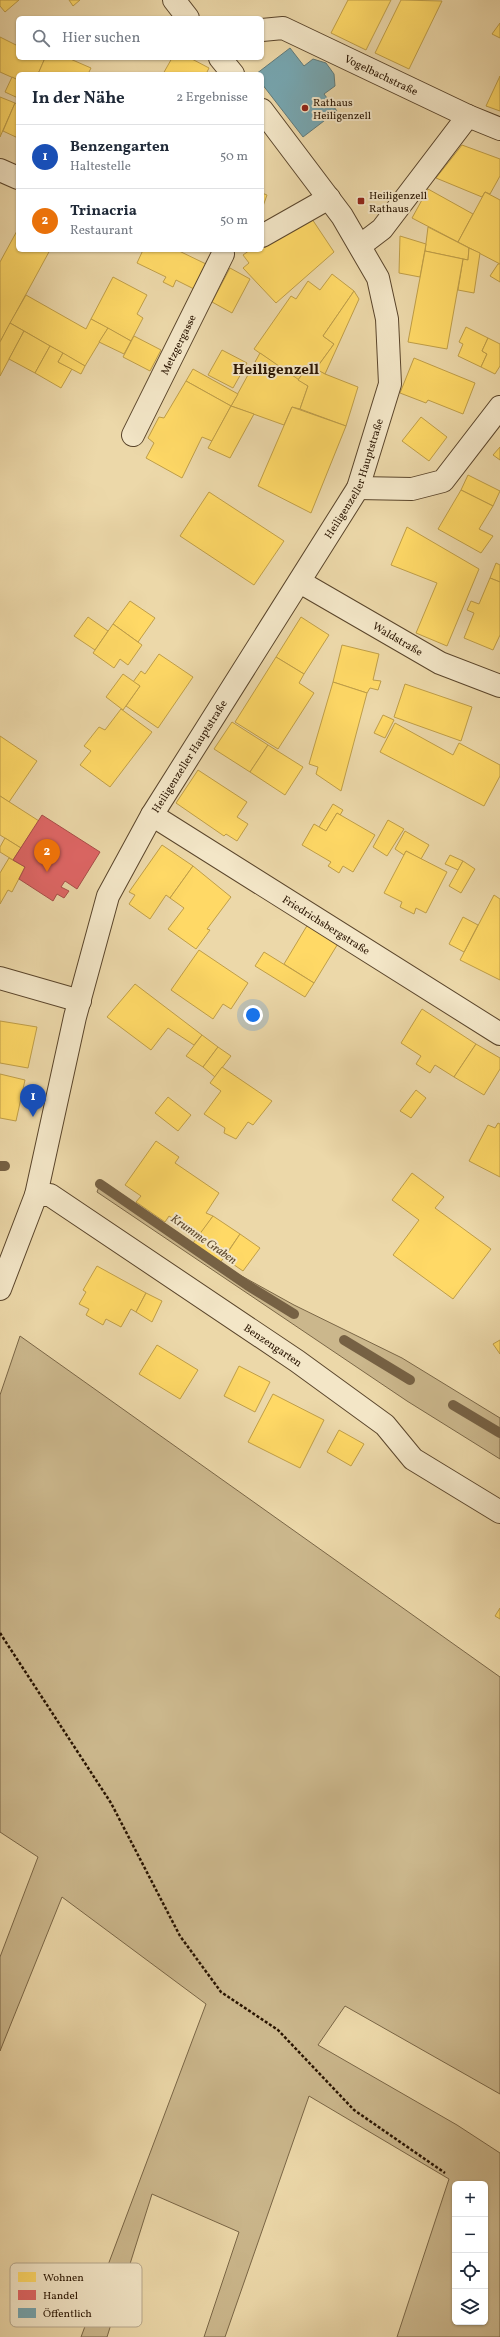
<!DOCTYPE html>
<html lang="de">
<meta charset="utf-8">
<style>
body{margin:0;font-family:Vollkorn,serif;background:#f2f2f3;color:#1f2937}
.controls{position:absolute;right:12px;bottom:12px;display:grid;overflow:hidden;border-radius:6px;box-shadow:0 1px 3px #0004}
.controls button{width:36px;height:36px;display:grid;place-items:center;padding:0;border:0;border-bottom:1px solid #e0e1e3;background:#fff;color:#1f2937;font:20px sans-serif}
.you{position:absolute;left:253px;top:1015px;width:14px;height:14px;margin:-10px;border:3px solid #fff;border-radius:50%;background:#1a73e8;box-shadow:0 0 0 6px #1a73e833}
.badge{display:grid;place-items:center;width:26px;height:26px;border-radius:50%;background:#8f2418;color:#fff;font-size:13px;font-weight:700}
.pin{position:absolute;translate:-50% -33px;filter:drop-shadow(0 1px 2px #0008)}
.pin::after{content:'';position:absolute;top:21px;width:14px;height:12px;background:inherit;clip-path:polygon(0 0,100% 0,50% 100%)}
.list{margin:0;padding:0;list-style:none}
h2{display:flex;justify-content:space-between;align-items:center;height:52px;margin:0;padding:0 16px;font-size:17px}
h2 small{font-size:13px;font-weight:400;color:#747a83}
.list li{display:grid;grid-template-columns:26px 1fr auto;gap:12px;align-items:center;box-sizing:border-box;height:64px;padding:0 16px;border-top:1px solid #e0e1e3}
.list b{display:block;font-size:15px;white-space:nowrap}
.list p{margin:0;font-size:13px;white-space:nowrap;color:#747a83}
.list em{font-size:13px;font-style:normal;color:#747a83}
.icon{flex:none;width:22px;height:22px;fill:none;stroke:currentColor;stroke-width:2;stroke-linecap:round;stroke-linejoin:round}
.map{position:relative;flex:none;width:500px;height:2337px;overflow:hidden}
.search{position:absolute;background:#fff;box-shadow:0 1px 3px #0004;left:16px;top:16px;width:248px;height:44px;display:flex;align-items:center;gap:10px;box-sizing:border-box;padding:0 14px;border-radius:6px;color:#747a83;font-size:15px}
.panel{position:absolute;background:#fff;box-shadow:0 1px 3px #0004;left:16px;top:72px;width:248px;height:180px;border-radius:6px}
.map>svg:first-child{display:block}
.green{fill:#cbb78c;stroke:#7a6646;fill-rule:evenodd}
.homes{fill:#ffd966;stroke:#bf9e48}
.shops{fill:#e06666;stroke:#a94d48}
.public{fill:#76a5af;stroke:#5f7a7b}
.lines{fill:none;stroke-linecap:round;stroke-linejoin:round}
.stream{stroke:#766144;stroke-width:10}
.minor-casing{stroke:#5a452b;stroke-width:24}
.path{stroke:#291401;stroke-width:2.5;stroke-dasharray:3 2;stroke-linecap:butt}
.minor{stroke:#f3e6c7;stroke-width:22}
.poi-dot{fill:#8f2418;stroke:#f3e6c7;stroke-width:1.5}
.labels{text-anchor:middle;stroke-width:4;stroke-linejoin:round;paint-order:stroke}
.street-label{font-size:11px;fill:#291401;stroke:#f3e6c7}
.poi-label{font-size:11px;fill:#291401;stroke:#f3e6c7;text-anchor:start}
.water-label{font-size:12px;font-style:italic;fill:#5d482d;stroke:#f3e6c7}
.district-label{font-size:15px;font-weight:bold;fill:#291401;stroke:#f3e6c7}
.key{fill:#f3e6c7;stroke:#b6a78c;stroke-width:1}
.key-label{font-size:11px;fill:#291401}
</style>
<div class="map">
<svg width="500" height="2337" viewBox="0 0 500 2337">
<rect width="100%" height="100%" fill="#ecd8a9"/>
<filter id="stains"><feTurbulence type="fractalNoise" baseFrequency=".005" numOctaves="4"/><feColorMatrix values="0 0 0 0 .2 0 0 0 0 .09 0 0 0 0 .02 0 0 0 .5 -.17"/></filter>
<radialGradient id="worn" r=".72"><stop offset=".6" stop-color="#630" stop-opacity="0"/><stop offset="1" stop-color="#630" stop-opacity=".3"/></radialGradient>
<!-- green -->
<g class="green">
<polygon points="100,1184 107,1184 238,1274 294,1305 402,1358 500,1418 500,1459 407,1401 97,1192"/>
<path d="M20,1336L500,1677V2094L345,2006L318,2045L457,2125L500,2153V2337H397L449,2179L309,2096L225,2337H204L239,2232L152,2194L107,2337H81L206,2004L62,1897L0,2051V1957L38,1857L0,1832V1395ZM455,2184H485V2322H455Z"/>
</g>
<!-- homes -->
<g class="homes">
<polygon points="0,0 19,0 5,12 0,6"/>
<polygon points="69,0 80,0 73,6"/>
<polygon points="348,0 391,0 366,50 331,33"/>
<polygon points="401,0 442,1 409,69 375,53"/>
<polygon points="500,23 500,38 492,34"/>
<polygon points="0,37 18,46 18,58 45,58 38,74 18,74 18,80 0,72"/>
<polygon points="45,58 68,58 91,68 88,74 38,74"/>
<polygon points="172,58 190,58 209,68 206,74 163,74"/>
<polygon points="500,76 500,111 486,106"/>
<polygon points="12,77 18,80 18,98 5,92"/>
<polygon points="0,97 15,103 0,137"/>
<polygon points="15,103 18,105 18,138 3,131"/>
<polygon points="462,145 500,159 500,176 490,194 485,192 482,197 436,178"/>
<polygon points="428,189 473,214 458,242 412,218"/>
<polygon points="485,192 500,200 500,264 458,242"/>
<polygon points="262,193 267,195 262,209"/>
<polygon points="308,213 334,252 276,303 243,268 249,263 243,255 250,250 262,250 262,242"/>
<polygon points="428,227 469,248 468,260 425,251"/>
<polygon points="18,229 18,250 50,250 0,342 0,262"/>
<polygon points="400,236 426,244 420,277 399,273"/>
<polygon points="469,248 480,253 474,293 458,290 463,259 468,260"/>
<polygon points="143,250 177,250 206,264 194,289 176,280 173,287 163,282 166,277 137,263"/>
<polygon points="425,251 463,259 447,349 408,342"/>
<polygon points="498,264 500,264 500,282 490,276"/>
<polygon points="230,268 250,279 232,313 212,302"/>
<polygon points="332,274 354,291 323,336 334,344 315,370 309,365 298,380 254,349 291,296 296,299 308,281 320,290"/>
<polygon points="113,277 147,295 137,314 143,318 131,341 91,319"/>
<polygon points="354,291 359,299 325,374 315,370 334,344 323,336"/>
<polygon points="26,295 86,329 91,319 108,328 85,366 10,323"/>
<polygon points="10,323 24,331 0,376 0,342"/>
<polygon points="466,327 488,338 482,351 487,354 481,367 458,356 463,344 459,342"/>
<polygon points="108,328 131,341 124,354 99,342"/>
<polygon points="24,331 50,346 35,373 9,359"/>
<polygon points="134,336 161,350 150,371 123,357"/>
<polygon points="488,338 500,344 500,366 495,374 481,367 487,354 482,351"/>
<polygon points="50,346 63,353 58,362 72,369 61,388 35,373"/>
<polygon points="222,350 247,363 233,388 208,375"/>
<polygon points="63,353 85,366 81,374 58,362"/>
<polygon points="260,353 308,386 300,409 292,407 284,425 231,406"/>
<polygon points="414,358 475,383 463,414 428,400 426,403 400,393"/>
<polygon points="309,365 325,374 358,387 346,426 300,409 308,386 298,380"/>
<polygon points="193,369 238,394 231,406 186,381"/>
<polygon points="186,381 231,406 212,441 202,437 182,478 146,458 154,443 148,438 159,417 164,418"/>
<polygon points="231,406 254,414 230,458 208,448"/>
<polygon points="292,407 346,426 311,513 258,486"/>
<polygon points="421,417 447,437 429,461 402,441"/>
<polygon points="500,447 500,460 493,455"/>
<polygon points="468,475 500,491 493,506 461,490"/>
<polygon points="461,490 493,506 479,529 493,536 481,553 438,529"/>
<polygon points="209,492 284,541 254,585 180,536"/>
<polygon points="407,527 479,569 447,646 416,633 437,583 391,565"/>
<polygon points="496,563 500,565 500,582 490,578"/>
<polygon points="490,578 500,582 500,635 493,650 464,638 474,613 467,610 471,601 479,604"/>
<polygon points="130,601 155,618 138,642 113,624"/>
<polygon points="88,617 108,631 95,650 74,636"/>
<polygon points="301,617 329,635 304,674 276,657"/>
<polygon points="113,624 142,645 128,665 120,659 114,668 93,653"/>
<polygon points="342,645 379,654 373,680 381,681 378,690 370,688 367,693 333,682"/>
<polygon points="159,654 193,677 158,728 126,706 140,686 133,682 141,671 145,674"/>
<polygon points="276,657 304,674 299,683 314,693 278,749 235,722"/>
<polygon points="123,674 140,686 123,710 106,697"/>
<polygon points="333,682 367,693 341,791 316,774 318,767 309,764"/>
<polygon points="405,684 472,707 461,741 394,717"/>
<polygon points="121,709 152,732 110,787 80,765 91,751 84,746 99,727 105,730"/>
<polygon points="383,715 394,720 385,738 374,733"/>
<polygon points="232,722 268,745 250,772 214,749"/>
<polygon points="395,723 453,755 459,743 500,765 500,776 484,806 380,752"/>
<polygon points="0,736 37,761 9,802 0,796"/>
<polygon points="268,745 303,767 285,795 250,772"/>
<polygon points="198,770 247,802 237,817 248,824 237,841 226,834 224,836 176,803"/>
<polygon points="0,796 39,821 21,848 0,835"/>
<polygon points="333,804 343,810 340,815 337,813 326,831 319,827"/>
<polygon points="337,813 375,835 353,872 343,866 339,873 328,866 331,862 302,845 314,824 326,831"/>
<polygon points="388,820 404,829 387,856 373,847"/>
<polygon points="405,831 429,845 421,859 406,851 404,855 395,849"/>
<polygon points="5,838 21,848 13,860 0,852 0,847"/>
<polygon points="162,845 193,866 170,898 166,895 150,919 129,904 135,895 129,892"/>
<polygon points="406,851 447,872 426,913 416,908 414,914 400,907 402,902 384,893"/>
<polygon points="450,855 463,861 458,870 445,864"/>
<polygon points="9,858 25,867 12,892 8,890 0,904 0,873"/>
<polygon points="463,861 475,869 461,893 449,886"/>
<polygon points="193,866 231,897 207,929 210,930 196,949 168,929 184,908 170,898"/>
<polygon points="494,895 500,899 500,980 460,960"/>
<polygon points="463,917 478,925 464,952 449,944"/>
<polygon points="311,919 342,937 314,983 284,964"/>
<polygon points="199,950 248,983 231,1009 223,1004 213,1019 171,990"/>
<polygon points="264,952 314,983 305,997 255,966"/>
<polygon points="135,984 202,1035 194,1045 168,1028 151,1050 107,1017"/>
<polygon points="422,1009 476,1044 454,1077 435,1065 430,1073 416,1064 421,1056 401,1043"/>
<polygon points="0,1021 37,1027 28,1068 0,1063"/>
<polygon points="202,1035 218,1047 203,1067 186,1056"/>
<polygon points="476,1044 500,1058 500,1069 484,1095 454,1077"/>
<polygon points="218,1047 231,1056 215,1077 203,1067"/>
<polygon points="222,1067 272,1101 253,1125 248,1122 236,1139 224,1133 225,1128 204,1114 221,1091 210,1083"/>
<polygon points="0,1074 25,1080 16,1121 0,1118"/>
<polygon points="416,1090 426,1098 411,1118 400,1111"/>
<polygon points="168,1097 191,1115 178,1131 155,1113"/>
<polygon points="498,1123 500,1124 500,1177 469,1161 488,1125 495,1128"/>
<polygon points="156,1141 179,1157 175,1163 219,1193 206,1213 213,1216 199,1236 169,1216 165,1222 136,1202 141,1196 125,1185"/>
<polygon points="412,1173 444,1197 435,1208 491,1249 453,1299 393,1255 419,1220 392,1200"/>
<polygon points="213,1216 240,1234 220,1263 193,1243"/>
<polygon points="240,1234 260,1248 243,1271 224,1258"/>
<polygon points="97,1266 146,1293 136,1312 131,1309 121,1327 106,1319 103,1325 86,1315 89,1309 79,1304 86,1292 83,1290"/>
<polygon points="146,1293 162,1301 152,1322 136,1312"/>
<polygon points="500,1340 500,1354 493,1344"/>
<polygon points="157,1345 198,1370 180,1399 139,1374"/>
<polygon points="239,1366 270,1382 255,1412 224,1396"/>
<polygon points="273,1394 324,1420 300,1468 248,1442"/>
<polygon points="339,1430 364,1444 351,1466 327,1452"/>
<polygon points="500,1608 500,1619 495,1616"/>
</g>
<!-- shops -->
<polygon class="shops" points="42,815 100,852 77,889 65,881 61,887 69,891 64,898 57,894 53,901 19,879 25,867 13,860"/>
<!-- public -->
<polygon class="public" points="290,48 304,66 313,59 326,63 334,74 335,86 324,94 337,111 303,137 262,84 262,74 256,74"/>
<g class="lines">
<!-- stream -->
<g class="stream">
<polyline points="0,1166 5,1166"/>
<polyline points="100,1184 247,1285 294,1314"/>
<polyline points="344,1340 410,1380"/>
<polyline points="453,1405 500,1433"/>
</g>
<!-- minor casing -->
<g class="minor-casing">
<g id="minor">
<polyline points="174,0 188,18"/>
<path id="s1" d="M262,30L283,28L468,116L500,129"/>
<polyline points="220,58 233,74"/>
<polyline points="0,170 18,178"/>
<polyline points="262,236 329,198"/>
<polyline points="361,245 382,229 468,116"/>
<path id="s2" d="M133,435L223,254"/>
<polyline points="358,488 412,489 443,481 500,407"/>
<path id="s3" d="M300,582L440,663L500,686"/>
<path id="s4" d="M152,815L500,1034"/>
<polyline points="0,978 80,1001"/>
<path id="s5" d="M36,1195H50L297,1361L385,1425L413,1459L500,1512"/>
<path id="s6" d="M0,1289L36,1195L75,1017L108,896L152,815L358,488L390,384L387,319L378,278L342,216L262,110"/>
</g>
</g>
<!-- path -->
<polyline class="path" points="0,1633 111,1803 180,1936 221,1992 278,2030 354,2110 445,2173"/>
<!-- minor -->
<use href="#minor" class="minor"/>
</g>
<!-- markers -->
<g class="poi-dot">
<circle cx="305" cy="108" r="4"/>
<rect x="357" y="197" width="8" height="8" rx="2"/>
</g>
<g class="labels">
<!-- street labels -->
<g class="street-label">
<text dy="4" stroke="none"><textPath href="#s1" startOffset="130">Vogelbachstraße</textPath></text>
<text dy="4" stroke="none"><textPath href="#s2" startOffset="101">Metzgergasse</textPath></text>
<text dy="4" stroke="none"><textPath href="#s6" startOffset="894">Heiligenzeller Hauptstraße</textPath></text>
<text dy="4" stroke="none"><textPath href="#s3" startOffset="113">Waldstraße</textPath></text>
<text dy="4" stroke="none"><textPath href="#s6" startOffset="570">Heiligenzeller Hauptstraße</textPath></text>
<text dy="4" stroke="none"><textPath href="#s4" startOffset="206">Friedrichsbergstraße</textPath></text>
<text dy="4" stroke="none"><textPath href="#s5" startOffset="283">Benzengarten</textPath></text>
</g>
<!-- poi labels -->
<g class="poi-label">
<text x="313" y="106">Rathaus<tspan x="313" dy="13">Heiligenzell</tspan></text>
<text x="369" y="199">Heiligenzell<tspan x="369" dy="13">Rathaus</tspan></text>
</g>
<!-- water labels -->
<g class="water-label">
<text transform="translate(204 1239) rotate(35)" y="4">Krumme Graben</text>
</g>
<!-- district labels -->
<g class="district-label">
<text x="276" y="374">Heiligenzell</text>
</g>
</g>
<!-- legend -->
<rect x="10" y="2263" width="132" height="64" rx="6" class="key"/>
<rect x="18" y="2272" width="18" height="10" fill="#ffd966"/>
<rect x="18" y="2290" width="18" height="10" fill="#e06666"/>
<rect x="18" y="2308" width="18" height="10" fill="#76a5af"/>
<g class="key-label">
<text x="43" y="2281">Wohnen</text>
<text x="43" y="2299">Handel</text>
<text x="43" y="2317">Öffentlich</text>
</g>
<rect width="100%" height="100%" filter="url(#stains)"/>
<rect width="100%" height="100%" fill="url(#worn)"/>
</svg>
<div class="controls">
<button>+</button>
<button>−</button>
<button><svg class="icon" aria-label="locate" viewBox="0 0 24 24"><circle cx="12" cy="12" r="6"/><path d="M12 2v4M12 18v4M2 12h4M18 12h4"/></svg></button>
<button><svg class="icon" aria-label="layers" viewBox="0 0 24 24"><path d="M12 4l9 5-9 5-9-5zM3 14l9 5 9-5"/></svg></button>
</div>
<div class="you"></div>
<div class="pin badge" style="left:33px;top:1117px;background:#1a4fb4">1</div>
<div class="pin badge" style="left:47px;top:872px;background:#e8710a">2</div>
<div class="search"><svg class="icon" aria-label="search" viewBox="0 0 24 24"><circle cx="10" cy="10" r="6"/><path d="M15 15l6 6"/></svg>Hier suchen</div>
<section class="panel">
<h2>In der Nähe<small>2 Ergebnisse</small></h2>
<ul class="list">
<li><span class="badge" style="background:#1a4fb4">1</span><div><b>Benzengarten</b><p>Haltestelle</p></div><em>50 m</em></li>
<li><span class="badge" style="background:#e8710a">2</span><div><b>Trinacria</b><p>Restaurant</p></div><em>50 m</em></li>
</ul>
</section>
</div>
